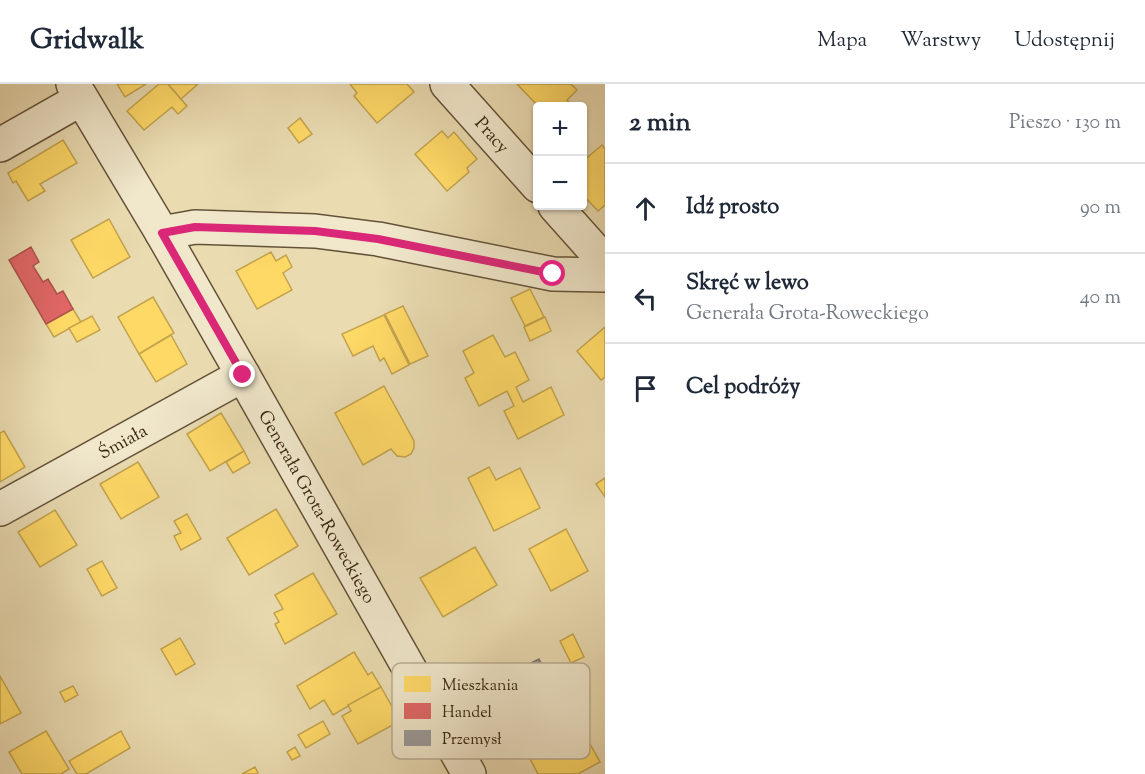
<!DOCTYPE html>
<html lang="pl">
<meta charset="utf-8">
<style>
body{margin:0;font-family:"Sorts Mill Goudy",serif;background:#f6f6f7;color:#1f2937}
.controls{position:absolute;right:18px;top:18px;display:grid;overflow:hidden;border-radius:6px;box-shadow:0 2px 4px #0004}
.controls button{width:54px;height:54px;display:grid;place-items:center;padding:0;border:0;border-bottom:2px solid #e0e1e3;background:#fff;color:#1f2937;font:30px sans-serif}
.stop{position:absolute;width:18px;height:18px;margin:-14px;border:4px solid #db2777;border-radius:50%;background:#fff}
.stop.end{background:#db2777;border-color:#fff;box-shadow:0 2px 6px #0008}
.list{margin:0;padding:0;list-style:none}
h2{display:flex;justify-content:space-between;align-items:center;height:78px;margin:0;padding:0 24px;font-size:26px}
h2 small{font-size:20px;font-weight:400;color:#747a83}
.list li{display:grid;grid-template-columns:39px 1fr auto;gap:18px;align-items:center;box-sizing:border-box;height:90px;padding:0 24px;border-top:2px solid #e0e1e3}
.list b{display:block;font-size:22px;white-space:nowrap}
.list p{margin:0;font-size:20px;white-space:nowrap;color:#747a83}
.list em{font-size:20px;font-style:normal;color:#747a83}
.icon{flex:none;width:33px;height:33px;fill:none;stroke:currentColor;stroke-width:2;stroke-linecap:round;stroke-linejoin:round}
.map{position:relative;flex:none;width:605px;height:690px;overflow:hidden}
header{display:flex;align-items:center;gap:36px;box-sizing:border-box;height:84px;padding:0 30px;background:#fff;border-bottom:2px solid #e0e1e3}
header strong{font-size:28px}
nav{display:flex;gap:33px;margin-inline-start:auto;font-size:21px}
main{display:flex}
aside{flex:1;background:#fff}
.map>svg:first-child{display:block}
.homes{fill:#ffd966;stroke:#c3a34c;stroke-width:1.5}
.shops{fill:#e06666;stroke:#ad524c;stroke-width:1.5}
.industry{fill:#999;stroke:#7c7670;stroke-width:1.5}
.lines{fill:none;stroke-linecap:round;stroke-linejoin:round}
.minor-casing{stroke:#645238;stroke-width:36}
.minor{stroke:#f1e8cc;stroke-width:33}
.route{stroke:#db2777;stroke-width:8}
.labels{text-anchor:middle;stroke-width:6;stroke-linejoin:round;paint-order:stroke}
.street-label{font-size:18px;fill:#37240f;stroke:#f1e8cc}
.key{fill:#f1e8cc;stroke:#b9ad93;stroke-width:1.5}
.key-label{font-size:16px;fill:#37240f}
</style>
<header>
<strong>Gridwalk</strong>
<nav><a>Mapa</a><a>Warstwy</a><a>Udostępnij</a></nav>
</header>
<main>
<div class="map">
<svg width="605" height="690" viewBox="0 0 605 690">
<rect width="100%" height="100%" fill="#eadbb1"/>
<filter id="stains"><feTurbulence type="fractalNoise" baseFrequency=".00333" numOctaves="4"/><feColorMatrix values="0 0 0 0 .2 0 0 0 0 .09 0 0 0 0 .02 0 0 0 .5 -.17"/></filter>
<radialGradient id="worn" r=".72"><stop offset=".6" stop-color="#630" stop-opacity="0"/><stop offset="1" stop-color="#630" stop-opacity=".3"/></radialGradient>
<!-- homes -->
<g class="homes">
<polygon points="117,0 146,0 125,13"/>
<polygon points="159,0 168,0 187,22 178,30 172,23 144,46 127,27"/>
<polygon points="168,0 198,0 181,15"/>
<polygon points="350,0 407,0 414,8 377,39 354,12 357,9"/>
<polygon points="517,0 571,0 577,6 567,16 571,22 538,22"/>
<polygon points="300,34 312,50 299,59 288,44"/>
<polygon points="442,47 448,54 454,48 477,75 467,84 469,88 447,107 415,70"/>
<polygon points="63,56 77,79 40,100 45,107 28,117 16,97 13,99 8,89"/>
<polygon points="602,61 605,65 605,121 598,127 582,110 582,78"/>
<polygon points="109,135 130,173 93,194 71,156"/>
<polygon points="271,168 276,177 286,171 292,183 283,189 292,206 257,225 236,187"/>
<polygon points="530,205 544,233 525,242 511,214"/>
<polygon points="153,213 174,249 139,270 118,233"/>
<polygon points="403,222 428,272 410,280 385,230"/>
<polygon points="73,225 81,238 54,253 46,240"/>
<polygon points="384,231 409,281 392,290 384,274 380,277 373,262 353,272 342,250"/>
<polygon points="92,232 100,246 77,258 69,244"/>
<polygon points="545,233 551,247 530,257 524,243"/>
<polygon points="605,243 605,293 601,296 577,267"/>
<polygon points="171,251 187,280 156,298 139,270"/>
<polygon points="493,251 505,273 515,268 529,296 516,303 523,318 551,303 564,331 518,355 504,327 514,322 507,307 479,322 465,294 474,289 463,267"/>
<polygon points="384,302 414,357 414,364 411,370 405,373 397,372 391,365 363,381 335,329"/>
<polygon points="221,329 244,367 210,387 187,350"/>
<polygon points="4,347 25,383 0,398 0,349"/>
<polygon points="244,367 250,379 233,389 226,378"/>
<polygon points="138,378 159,413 121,435 100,400"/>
<polygon points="489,383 496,396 520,384 540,424 494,447 468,394"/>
<polygon points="605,394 605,413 596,400"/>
<polygon points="276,425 298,462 249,491 227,454"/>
<polygon points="55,426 77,461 40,483 18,448"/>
<polygon points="187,430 201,455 181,466 174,452 181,449 174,437"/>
<polygon points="566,445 588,487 551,507 529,465"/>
<polygon points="475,463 497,501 443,533 420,494"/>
<polygon points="102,477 117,504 102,512 87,485"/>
<polygon points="313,489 337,530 285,560 275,540 279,538 274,529 283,525 275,511"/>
<polygon points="573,550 584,573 571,579 560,557"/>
<polygon points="180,554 195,580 176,591 161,565"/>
<polygon points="354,568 368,591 372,588 381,603 333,631 324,616 310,625 297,602"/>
<polygon points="0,592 21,629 0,640"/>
<polygon points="73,602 78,611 65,618 60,608"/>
<polygon points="381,603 400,637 358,660 342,632 351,627 348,621"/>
<polygon points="323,637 330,650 306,664 298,651"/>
<polygon points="579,640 600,678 578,690 538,690 526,667"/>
<polygon points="46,647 69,685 61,690 22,690 9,668"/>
<polygon points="121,647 130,664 86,690 77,690 69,677"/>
<polygon points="295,663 300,672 292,676 287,668"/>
<polygon points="255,683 258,689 256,690 242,690"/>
</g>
<!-- shops -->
<polygon class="shops" points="31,163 39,178 33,182 43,198 48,195 57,210 63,207 73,225 46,240 9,176"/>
<!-- industry -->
<polygon class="industry" points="539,575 556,609 522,626 505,592"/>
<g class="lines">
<!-- minor casing -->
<g class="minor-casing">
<g id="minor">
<path id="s1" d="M73,0L162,149L243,291L469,690"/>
<path id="s2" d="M447,0L538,102"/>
<polyline points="0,61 81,15"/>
<polyline points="555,122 605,178"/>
<polyline points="162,149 195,143 315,147 378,155 553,190 605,191"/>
<path id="s3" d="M0,425L243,291"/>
</g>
</g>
<!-- minor -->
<use href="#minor" class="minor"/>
</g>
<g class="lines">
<!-- route -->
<polyline class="route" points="243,291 162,149 195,143 315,147 378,155 553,190"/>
</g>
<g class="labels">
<!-- street labels -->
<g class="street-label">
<text dy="6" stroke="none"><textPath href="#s2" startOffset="68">Pracy</textPath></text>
<text dy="6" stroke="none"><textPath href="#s3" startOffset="140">Śmiała</textPath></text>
<text dy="6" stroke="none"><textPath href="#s1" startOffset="488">Generała Grota-Roweckiego</textPath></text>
</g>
</g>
<!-- legend -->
<rect x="392" y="579" width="198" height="96" rx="9" class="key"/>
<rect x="404" y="592" width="27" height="16" fill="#ffd966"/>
<rect x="404" y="619" width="27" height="16" fill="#e06666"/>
<rect x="404" y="646" width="27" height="16" fill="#999"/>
<g class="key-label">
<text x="442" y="606">Mieszkania</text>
<text x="442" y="633">Handel</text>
<text x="442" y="660">Przemysł</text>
</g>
<rect width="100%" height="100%" filter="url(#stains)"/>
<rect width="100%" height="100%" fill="url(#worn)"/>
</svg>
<div class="controls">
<button>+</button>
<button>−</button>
</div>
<div class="stop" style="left:553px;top:190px"></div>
<div class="stop end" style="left:243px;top:291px"></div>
</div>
<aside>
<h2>2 min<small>Pieszo · 130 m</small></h2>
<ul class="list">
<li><svg class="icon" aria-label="ahead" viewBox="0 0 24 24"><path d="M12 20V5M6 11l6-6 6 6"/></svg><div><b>Idź prosto</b></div><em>90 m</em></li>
<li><svg class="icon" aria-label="left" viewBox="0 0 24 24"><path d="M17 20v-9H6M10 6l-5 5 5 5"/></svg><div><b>Skręć w lewo</b><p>Generała Grota-Roweckiego</p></div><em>40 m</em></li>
<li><svg class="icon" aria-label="arrive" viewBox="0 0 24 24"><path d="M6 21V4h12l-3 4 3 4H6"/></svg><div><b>Cel podróży</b></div></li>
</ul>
</aside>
</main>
